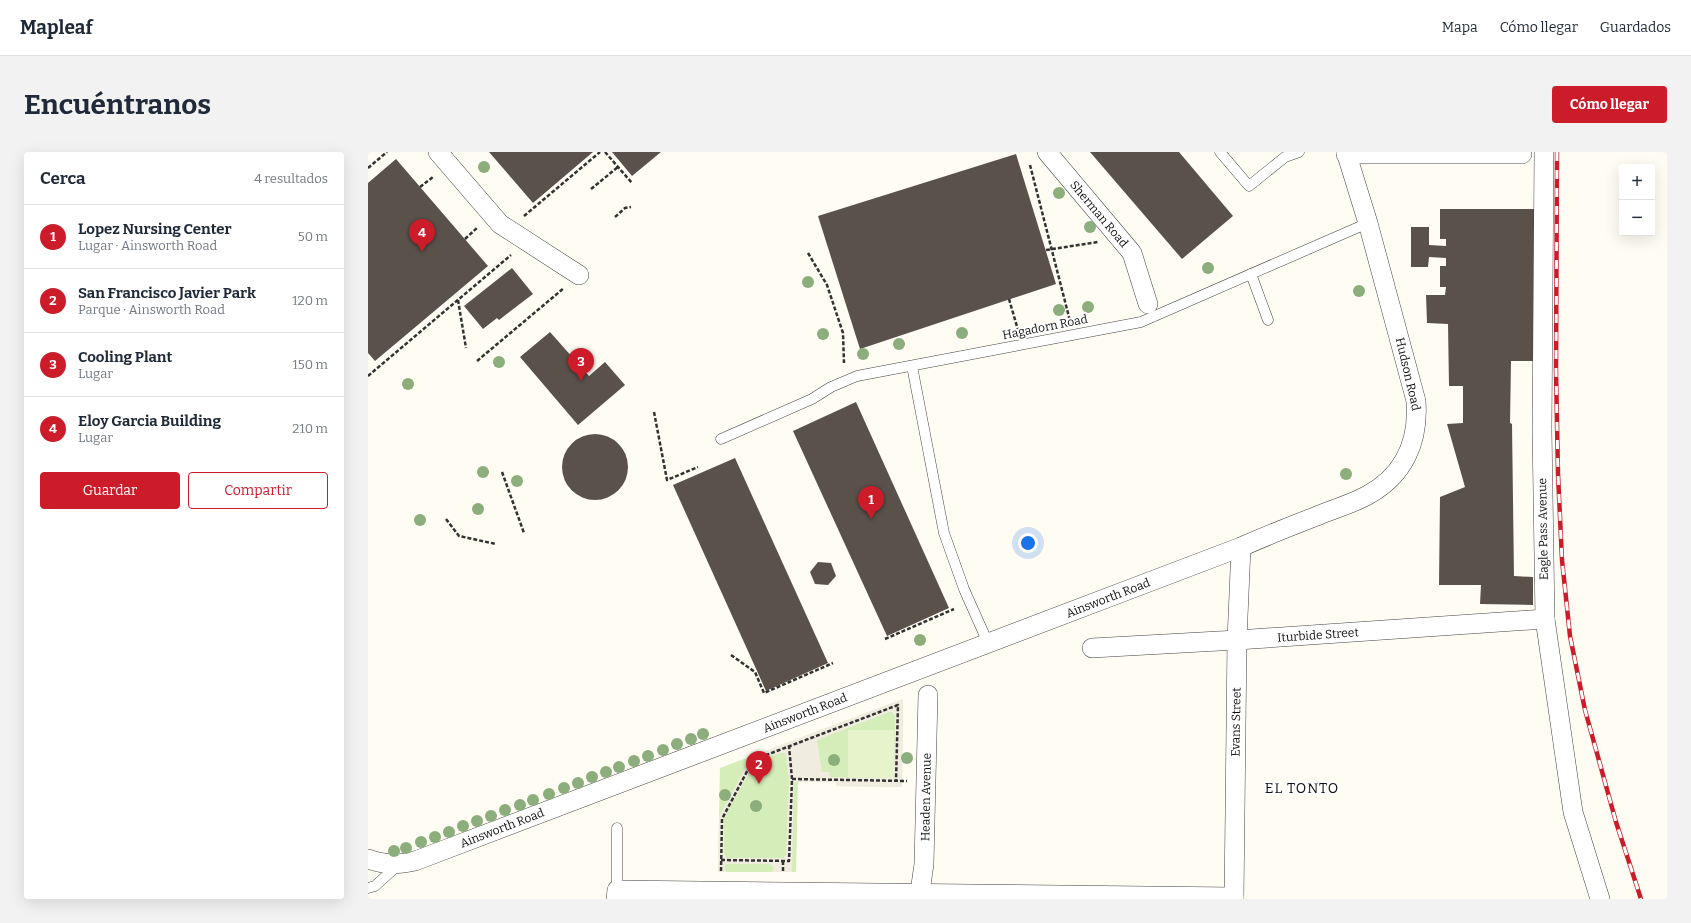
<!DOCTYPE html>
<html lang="es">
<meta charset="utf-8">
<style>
body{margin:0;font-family:Bitter,serif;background:#f2f2f3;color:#1f2937}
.controls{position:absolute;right:12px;top:12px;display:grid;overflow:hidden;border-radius:4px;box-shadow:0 4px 16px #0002}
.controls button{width:36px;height:36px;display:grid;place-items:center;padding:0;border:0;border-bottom:1px solid #e0e1e3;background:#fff;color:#1f2937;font:20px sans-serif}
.you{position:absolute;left:660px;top:391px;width:14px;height:14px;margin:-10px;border:3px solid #fff;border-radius:50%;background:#1a73e8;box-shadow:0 0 0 6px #1a73e833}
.badge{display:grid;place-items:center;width:26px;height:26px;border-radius:50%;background:#cc1c29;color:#fff;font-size:13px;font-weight:700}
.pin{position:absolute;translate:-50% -33px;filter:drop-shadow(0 1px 2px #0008)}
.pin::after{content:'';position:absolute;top:21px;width:14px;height:12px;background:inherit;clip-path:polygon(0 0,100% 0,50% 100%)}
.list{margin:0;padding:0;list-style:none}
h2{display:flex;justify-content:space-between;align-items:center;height:52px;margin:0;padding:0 16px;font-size:17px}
h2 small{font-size:13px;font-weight:400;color:#747a83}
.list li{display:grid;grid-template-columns:26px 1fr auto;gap:12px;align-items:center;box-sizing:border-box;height:64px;padding:0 16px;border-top:1px solid #e0e1e3}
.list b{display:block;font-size:15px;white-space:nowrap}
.list p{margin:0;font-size:13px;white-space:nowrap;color:#747a83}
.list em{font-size:13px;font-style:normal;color:#747a83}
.actions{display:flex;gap:8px;padding:12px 16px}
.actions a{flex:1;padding:9px 0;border:1px solid #cc1c29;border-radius:4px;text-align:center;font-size:14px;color:#cc1c29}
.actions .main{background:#cc1c29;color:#fff}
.map{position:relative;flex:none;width:1299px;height:747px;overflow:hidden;border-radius:4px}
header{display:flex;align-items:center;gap:24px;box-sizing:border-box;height:56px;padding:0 20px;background:#fff;border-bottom:1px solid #e0e1e3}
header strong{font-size:19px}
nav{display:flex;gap:22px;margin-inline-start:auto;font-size:14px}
.intro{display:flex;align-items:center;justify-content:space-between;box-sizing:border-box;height:96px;padding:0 24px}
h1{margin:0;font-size:28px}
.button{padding:10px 18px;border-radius:4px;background:#cc1c29;color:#fff;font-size:14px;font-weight:700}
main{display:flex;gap:24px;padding:0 24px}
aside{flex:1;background:#fff;border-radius:4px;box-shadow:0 4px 16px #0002}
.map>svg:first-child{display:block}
.green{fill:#d5edb9}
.pitch{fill:#e7f4cb}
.plaza{fill:#f1ece0;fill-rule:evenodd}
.building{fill:#5a514b}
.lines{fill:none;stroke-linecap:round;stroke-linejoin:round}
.lane-casing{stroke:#434343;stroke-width:11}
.street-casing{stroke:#434343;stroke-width:20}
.path{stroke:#323232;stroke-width:2.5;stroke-dasharray:4 2;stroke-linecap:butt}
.lane{stroke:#fff;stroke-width:10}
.street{stroke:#fff;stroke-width:19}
.rail-casing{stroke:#cc1c29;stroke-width:4.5}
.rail{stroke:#fff;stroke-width:3;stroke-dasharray:9;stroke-linecap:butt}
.tree{fill:#8cae7c}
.labels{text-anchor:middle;stroke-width:4;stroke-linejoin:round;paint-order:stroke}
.street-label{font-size:12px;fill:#101010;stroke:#fff}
.quarter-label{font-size:14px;letter-spacing:1px;fill:#101010;stroke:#fff}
</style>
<header>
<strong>Mapleaf</strong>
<nav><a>Mapa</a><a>Cómo llegar</a><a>Guardados</a></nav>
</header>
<div class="intro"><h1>Encuéntranos</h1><a class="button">Cómo llegar</a></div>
<main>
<aside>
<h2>Cerca<small>4 resultados</small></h2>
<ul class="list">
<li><span class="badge">1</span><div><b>Lopez Nursing Center</b><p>Lugar · Ainsworth Road</p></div><em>50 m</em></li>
<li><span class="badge">2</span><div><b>San Francisco Javier Park</b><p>Parque · Ainsworth Road</p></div><em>120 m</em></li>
<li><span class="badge">3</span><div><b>Cooling Plant</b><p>Lugar</p></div><em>150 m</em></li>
<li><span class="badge">4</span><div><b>Eloy Garcia Building</b><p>Lugar</p></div><em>210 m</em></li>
</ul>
<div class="actions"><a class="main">Guardar</a><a>Compartir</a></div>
</aside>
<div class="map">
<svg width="1299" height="747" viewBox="0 0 1299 747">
<rect width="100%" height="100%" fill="#fffcf3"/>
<!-- green -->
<polygon class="green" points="535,547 534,635 468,634 468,630 430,630 428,720 350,720 352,616"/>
<!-- pitch -->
<polygon class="pitch" points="480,578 526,578 526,626 480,625"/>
<!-- plaza -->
<path class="plaza" d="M535,547L534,635L468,634V630H426L424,720H404L406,716L402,712H357V718L359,720H350L351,665L384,604ZM521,560H524L527,564L526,626L462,625L461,620H454L449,588ZM412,601H416L418,603L421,629L418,703L415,706H359L356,702V666L387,610Z"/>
<!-- building -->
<g class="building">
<polygon points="121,0 225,0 165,51"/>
<polygon points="244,0 293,0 264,24"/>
<polygon points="722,0 811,0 865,64 814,107"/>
<polygon points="648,2 688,132 492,197 450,64"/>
<polygon points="28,7 120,114 7,209 0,201 0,31"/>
<polygon points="1072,57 1167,57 1166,209 1143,209 1142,271 1144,272 1146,424 1165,425 1165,453 1112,452 1113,433 1071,433 1072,345 1097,335 1079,272 1095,271 1095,234 1081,234 1080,172 1059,171 1058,143 1077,143 1078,135 1072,135 1072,114 1078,114 1078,106 1061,105 1060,115 1043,115 1043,75 1061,75 1061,93 1078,94 1078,87 1072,87"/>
<polygon points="144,116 165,142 131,168 129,166 115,177 96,154"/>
<polygon points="182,180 221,224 237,210 257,233 210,273 152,205"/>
<polygon points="488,250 581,456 519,484 425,279"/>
<circle cx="227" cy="315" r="33"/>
<polygon points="367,306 460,511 398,539 305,333"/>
<polygon points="450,410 463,411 468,424 460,433 447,432 442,420"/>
</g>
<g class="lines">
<!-- lane casing -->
<g class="lane-casing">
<g id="lane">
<polyline points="852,0 881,34 917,5 931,0"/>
<polyline points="883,122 900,168"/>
<polyline points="544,214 576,381 596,437 620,491"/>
<polyline points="353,287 444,247 463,235 489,224 773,170 1000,71"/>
<polyline points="0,736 7,734 30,713"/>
<polyline points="249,738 249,676"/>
</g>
</g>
<!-- street casing -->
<g class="street-casing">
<g id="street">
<polyline points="70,0 132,72 211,123"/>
<polyline points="679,0 764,101 780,152"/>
<polyline points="1176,0 1174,278 1177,467 1205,660 1232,747"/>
<polyline points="978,2 1154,2"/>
<polyline points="724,496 869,488 1177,467"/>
<path d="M0,707C17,713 29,713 47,709L873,395C898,384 923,374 949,364C965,357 984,352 1000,343C1036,323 1051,290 1048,249L1000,71L978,0"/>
<polyline points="248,747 249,738 866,745"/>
<polyline points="551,747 556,712 560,543"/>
<polyline points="866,747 869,488 873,395"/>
</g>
</g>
<!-- path -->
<g class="path">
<polyline points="237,0 264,31"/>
<polyline points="662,13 702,169"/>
<polyline points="0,16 19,0"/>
<polyline points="52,35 65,25"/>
<polyline points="223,37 250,15"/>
<polyline points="156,64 232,0"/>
<polyline points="247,65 257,56 263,55"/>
<polyline points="97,87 110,75"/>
<polyline points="678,98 730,90"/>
<polyline points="440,101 459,133 475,181 476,211"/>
<polyline points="641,147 650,178"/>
<polyline points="90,148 98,196"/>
<polyline points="109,209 196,136"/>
<polyline points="0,224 143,103"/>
<polyline points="286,260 299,328 330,315"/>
<polyline points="134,320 156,381"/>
<polyline points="78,367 91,384 128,392"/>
<polyline points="517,487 586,457"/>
<polyline points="363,503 387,520 396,541 465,511"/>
<polyline points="424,627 539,629"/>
<polyline points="353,708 421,709 424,627 421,594"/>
<polyline points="415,709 415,721"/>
<polyline points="353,719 354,667 385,608 530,553 528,629"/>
</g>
<!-- lane -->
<use href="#lane" class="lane"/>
<!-- street -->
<use href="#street" class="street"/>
<!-- rail casing -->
<g class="rail-casing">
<polyline id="rail" points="1189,0 1188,219 1190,322 1194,408 1202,484 1217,558 1248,670 1273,747"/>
</g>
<!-- rail -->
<use href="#rail" class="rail"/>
</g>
<!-- trees -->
<g class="tree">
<circle cx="116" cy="15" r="6"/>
<circle cx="691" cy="41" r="6"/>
<circle cx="722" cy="75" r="6"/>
<circle cx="840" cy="116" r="6"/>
<circle cx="440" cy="130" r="6"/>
<circle cx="991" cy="139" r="6"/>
<circle cx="720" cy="155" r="6"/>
<circle cx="691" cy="158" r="6"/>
<circle cx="594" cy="181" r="6"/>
<circle cx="455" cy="182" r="6"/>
<circle cx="531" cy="192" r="6"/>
<circle cx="495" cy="202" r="6"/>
<circle cx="131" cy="210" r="6"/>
<circle cx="40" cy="232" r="6"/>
<circle cx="115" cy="320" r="6"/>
<circle cx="978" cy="322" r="6"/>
<circle cx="149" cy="329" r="6"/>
<circle cx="110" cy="357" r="6"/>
<circle cx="52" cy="368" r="6"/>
<circle cx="552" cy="488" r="6"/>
<circle cx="335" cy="582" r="6"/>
<circle cx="323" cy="587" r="6"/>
<circle cx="309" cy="592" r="6"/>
<circle cx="295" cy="598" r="6"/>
<circle cx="280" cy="604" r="6"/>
<circle cx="539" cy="606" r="6"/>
<circle cx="466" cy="608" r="6"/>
<circle cx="266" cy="609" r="6"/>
<circle cx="251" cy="615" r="6"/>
<circle cx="238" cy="620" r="6"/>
<circle cx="224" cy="625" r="6"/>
<circle cx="210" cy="631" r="6"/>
<circle cx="196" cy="636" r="6"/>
<circle cx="181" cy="642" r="6"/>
<circle cx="357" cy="643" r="6"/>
<circle cx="165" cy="648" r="6"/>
<circle cx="152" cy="653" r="6"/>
<circle cx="388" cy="654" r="6"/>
<circle cx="137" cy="658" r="6"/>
<circle cx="123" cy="664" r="6"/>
<circle cx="109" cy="669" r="6"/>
<circle cx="95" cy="674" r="6"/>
<circle cx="81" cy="680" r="6"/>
<circle cx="67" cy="685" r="6"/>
<circle cx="53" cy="690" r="6"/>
<circle cx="38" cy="696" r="6"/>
<circle cx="26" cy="699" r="6"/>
</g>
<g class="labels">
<!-- street labels -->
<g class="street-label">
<text transform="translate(731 62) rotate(50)" y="4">Sherman Road</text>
<text transform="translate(677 175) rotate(-11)" y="4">Hagadorn Road</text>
<text transform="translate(1040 222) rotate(77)" y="4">Hudson Road</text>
<text transform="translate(1175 377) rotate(-91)" y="4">Eagle Pass Avenue</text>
<text transform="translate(740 446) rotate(-21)" y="4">Ainsworth Road</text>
<text transform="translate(950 483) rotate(-4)" y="4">Iturbide Street</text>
<text transform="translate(437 561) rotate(-21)" y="4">Ainsworth Road</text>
<text transform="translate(868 570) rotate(-89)" y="4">Evans Street</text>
<text transform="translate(558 645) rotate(-89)" y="4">Headen Avenue</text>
<text transform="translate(134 676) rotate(-21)" y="4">Ainsworth Road</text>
</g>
<!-- quarter labels -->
<g class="quarter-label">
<text x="934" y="641">EL TONTO</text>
</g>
</g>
</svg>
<div class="controls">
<button>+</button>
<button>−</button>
</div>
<div class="you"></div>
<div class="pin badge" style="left:503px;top:367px">1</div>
<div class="pin badge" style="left:391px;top:632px">2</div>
<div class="pin badge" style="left:213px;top:229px">3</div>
<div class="pin badge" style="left:54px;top:100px">4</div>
</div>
</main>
